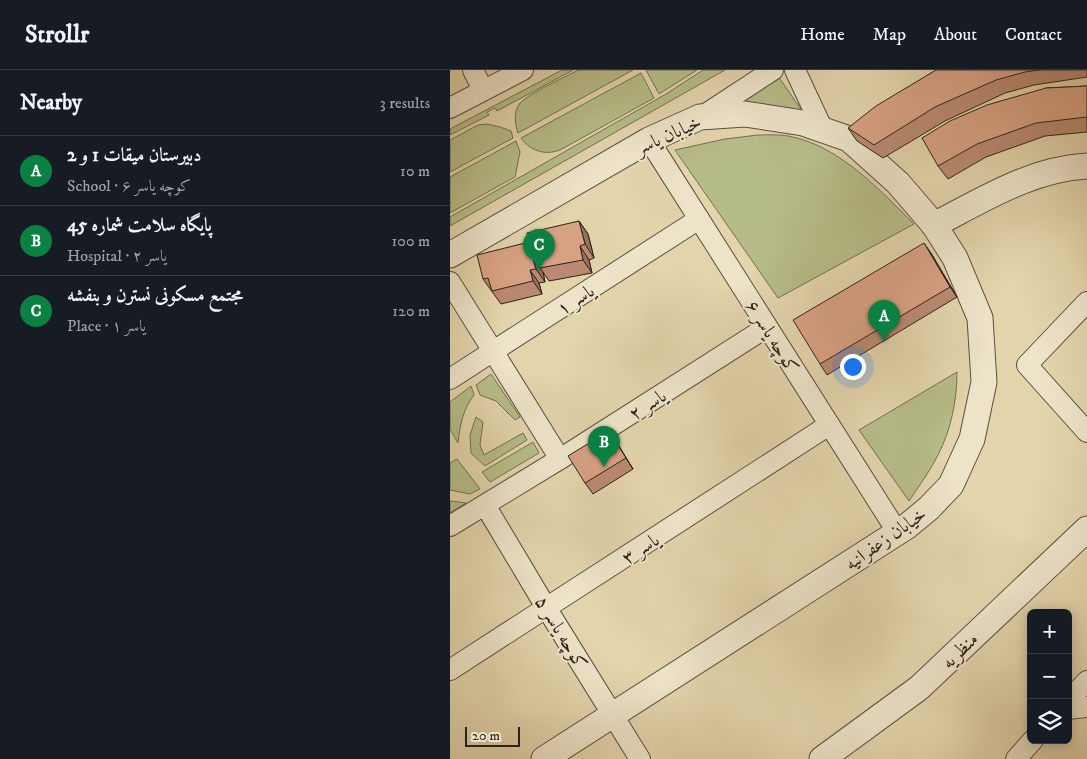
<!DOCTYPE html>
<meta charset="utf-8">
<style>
body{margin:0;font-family:"IM FELL DW Pica",Amiri,serif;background:#242831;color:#f1f3f6}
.controls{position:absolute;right:15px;bottom:15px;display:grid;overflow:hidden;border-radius:8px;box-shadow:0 2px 12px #0003}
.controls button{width:45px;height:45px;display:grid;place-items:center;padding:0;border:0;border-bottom:1px solid #363941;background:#171b24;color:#f1f3f6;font:25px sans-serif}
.scale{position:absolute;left:15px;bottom:12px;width:55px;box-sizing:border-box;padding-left:5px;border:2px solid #2e231c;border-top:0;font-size:14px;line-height:18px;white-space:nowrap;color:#2e231c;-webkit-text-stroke:4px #ede3c9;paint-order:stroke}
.you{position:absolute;left:402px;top:296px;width:18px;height:18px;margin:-12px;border:4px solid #fff;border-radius:50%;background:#1a73e8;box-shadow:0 0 0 8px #1a73e833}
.badge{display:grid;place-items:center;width:32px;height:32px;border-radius:50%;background:#0b8043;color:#fff;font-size:16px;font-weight:700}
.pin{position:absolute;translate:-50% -41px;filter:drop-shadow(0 1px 2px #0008)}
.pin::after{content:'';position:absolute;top:26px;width:18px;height:15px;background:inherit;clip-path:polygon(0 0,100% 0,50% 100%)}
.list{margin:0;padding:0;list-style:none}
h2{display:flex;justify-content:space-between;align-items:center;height:65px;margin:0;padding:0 20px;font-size:21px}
h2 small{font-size:16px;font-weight:400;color:#9ea1a6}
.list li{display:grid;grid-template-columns:32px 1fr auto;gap:15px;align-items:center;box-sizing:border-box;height:70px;padding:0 20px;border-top:1px solid #363941}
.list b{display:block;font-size:19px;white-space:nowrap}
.list p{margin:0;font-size:16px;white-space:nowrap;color:#9ea1a6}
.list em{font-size:16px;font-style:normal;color:#9ea1a6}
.icon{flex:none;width:28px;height:28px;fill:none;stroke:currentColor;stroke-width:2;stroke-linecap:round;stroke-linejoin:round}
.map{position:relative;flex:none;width:637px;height:689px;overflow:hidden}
header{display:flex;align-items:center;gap:30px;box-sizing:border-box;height:70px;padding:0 25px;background:#171b24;border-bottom:1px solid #363941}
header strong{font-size:24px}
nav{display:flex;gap:28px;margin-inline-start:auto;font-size:18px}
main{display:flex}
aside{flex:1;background:#171b24}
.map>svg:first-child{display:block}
.green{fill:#b6bc88;stroke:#727052}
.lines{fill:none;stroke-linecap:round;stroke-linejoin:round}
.minor-casing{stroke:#5b4f40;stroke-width:22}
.tertiary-casing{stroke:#5b4f40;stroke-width:27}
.minor{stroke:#ede3c9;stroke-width:20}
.tertiary{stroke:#ede3c9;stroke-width:25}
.wall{fill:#b98a71;stroke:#2e231c}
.shaded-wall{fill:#96715c;stroke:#2e231c}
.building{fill:#d7a183;stroke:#2e231c}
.labels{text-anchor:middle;stroke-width:4;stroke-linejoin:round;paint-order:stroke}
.street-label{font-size:19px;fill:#2e231c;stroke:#ede3c9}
</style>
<header>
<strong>Strollr</strong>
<nav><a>Home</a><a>Map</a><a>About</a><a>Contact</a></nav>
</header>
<main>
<aside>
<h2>Nearby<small>3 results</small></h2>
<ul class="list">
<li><span class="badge">A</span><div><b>دبیرستان میقات 1 و 2</b><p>School · کوچه یاسر ۶</p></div><em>10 m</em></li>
<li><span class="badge">B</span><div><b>پایگاه سلامت شماره 45</b><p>Hospital · یاسر ۲</p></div><em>100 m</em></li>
<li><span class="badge">C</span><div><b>مجتمع مسکونی نسترن و بنفشه</b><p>Place · یاسر ۱</p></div><em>120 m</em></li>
</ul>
</aside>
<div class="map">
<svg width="637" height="689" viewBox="0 0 637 689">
<rect width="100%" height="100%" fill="#e3d4ac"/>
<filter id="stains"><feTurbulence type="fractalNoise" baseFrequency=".004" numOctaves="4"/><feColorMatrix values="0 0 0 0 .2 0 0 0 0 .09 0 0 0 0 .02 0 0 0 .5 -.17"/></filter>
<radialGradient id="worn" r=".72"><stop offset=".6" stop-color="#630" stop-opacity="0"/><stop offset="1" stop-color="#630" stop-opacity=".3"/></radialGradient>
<!-- green -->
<g class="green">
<polygon points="112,0 123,0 47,41 45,38 37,42 39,45 0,65 0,59"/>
<path d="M128,0H183L68,63C65,54 63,42 70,33C81,22 114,8 128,0Z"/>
<polygon points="196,0 247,0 209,24"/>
<polygon points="253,0 275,0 0,156 0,147 216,24"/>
<path d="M191,3L204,28L112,79C97,86 81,82 71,68Z"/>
<polygon points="328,6 357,48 282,37"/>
<polygon points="37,54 50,57 61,61 63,68 0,102 0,70 28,55"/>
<path d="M308,65C319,65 332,64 343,67C390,77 431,121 464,154L328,228L225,80L275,69Z"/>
<polygon points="66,71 70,82 65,107 0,143 0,107"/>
<path d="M507,302C507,330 501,360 488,385C480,401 469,416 459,431L409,360Z"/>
<polygon points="41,304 70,347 65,350 46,331 30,325 26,315"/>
<path d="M21,316L24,325C13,339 10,355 8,373L0,359V332Z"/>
<polygon points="26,347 33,352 30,375 34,385 73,363 77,370 35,396 21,383 20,365"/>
<polygon points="83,372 89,383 40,412 32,402"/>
<polygon points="7,389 30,419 20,424 0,420 0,393"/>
<polygon points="0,431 1,431 16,433 0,443"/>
</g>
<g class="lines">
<!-- minor casing -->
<g class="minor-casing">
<g id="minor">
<polyline points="23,0 33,20"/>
<polyline points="345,0 373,60"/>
<polyline points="0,38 73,0"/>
<polyline points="251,47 323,0"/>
<polyline points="199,70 448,463"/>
<polyline points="0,212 110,389"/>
<polyline points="637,232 577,295 637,362"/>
<polyline points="0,309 249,149"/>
<polyline points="35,435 97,539 190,689"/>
<polyline points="0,456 110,389 317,257"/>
<polyline points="0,600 379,355"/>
<polyline points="618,631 637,611"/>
<polyline points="618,639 637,637"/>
<polyline points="566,689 583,670"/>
</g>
</g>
<!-- tertiary casing -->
<g class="tertiary-casing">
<g id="tertiary">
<path d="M484,155C533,130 581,99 637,96"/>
<polyline points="0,185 199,70 250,47 295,44 353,53 399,69 448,113 484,155 505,188 530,248 534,312 522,369 501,415 479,438 456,457 94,689"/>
<polyline points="372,689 469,618 637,459"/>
</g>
</g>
<!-- minor -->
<use href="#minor" class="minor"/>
<!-- tertiary -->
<use href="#tertiary" class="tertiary"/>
</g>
<!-- wall -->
<g class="wall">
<polygon points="486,0 637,0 637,7 584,15 555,23 495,51 433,88 407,71 398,58"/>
<polygon points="637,16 637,62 595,66 536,87 498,109 488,96 596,18"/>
<polygon points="129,151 138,164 144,188 139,190 142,203 99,211 93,202 95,212 89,213 92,224 51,234 33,209 79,172"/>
<polygon points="481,183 507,227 377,305 370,294"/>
<polygon points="159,361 183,399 143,424 135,413"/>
</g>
<!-- shaded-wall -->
<g class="shaded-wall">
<polygon points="129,151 138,164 144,188 135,174"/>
<polygon points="474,173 481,183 507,227 500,217"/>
<polygon points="130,176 139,190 142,203 133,190"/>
<polygon points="83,189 93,202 95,212 86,199"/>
<polygon points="80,200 89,213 92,224 83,211"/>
<polygon points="159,361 166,371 183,399 176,388"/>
</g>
<!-- building -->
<g class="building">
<polygon points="486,0 589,0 575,2 546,10 485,37 424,75 398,58 426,36"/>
<polygon points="637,16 637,47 586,53 527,74 488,96 472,68 500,51 537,35 596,18"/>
<polygon points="129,151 135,174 130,176 133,190 90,198 88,188 83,189 86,199 80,200 83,211 42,221 38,208 33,209 27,185 79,172 77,163"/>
<polygon points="474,173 500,217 370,294 343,250"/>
<polygon points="159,361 176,388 135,413 118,386"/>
</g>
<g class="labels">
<!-- street labels -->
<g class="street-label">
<text transform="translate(218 64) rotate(-24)" y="7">خیابان یاسر</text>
<text transform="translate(125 229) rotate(-33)" y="7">یاسر ۱</text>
<text transform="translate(323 266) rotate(58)" y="7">کوچه یاسر ۶</text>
<text transform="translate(197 334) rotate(-33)" y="7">یاسر ۲</text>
<text transform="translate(435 468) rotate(-35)" y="7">خیابان زعفرانیه</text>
<text transform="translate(190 478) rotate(-33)" y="7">یاسر ۳</text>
<text transform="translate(112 562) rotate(59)" y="7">کوچه یاسر ۵</text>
<text transform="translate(509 580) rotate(-44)" y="7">منظریه</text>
</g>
</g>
<rect width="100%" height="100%" filter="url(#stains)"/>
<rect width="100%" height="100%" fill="url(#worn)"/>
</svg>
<div class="controls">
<button>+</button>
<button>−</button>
<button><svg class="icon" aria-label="layers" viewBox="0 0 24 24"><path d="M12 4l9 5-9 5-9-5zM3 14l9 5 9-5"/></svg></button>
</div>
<div class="scale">20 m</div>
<div class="you"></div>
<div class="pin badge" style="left:434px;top:271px">A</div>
<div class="pin badge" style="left:154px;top:397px">B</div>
<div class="pin badge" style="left:89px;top:200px">C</div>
</div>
</main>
